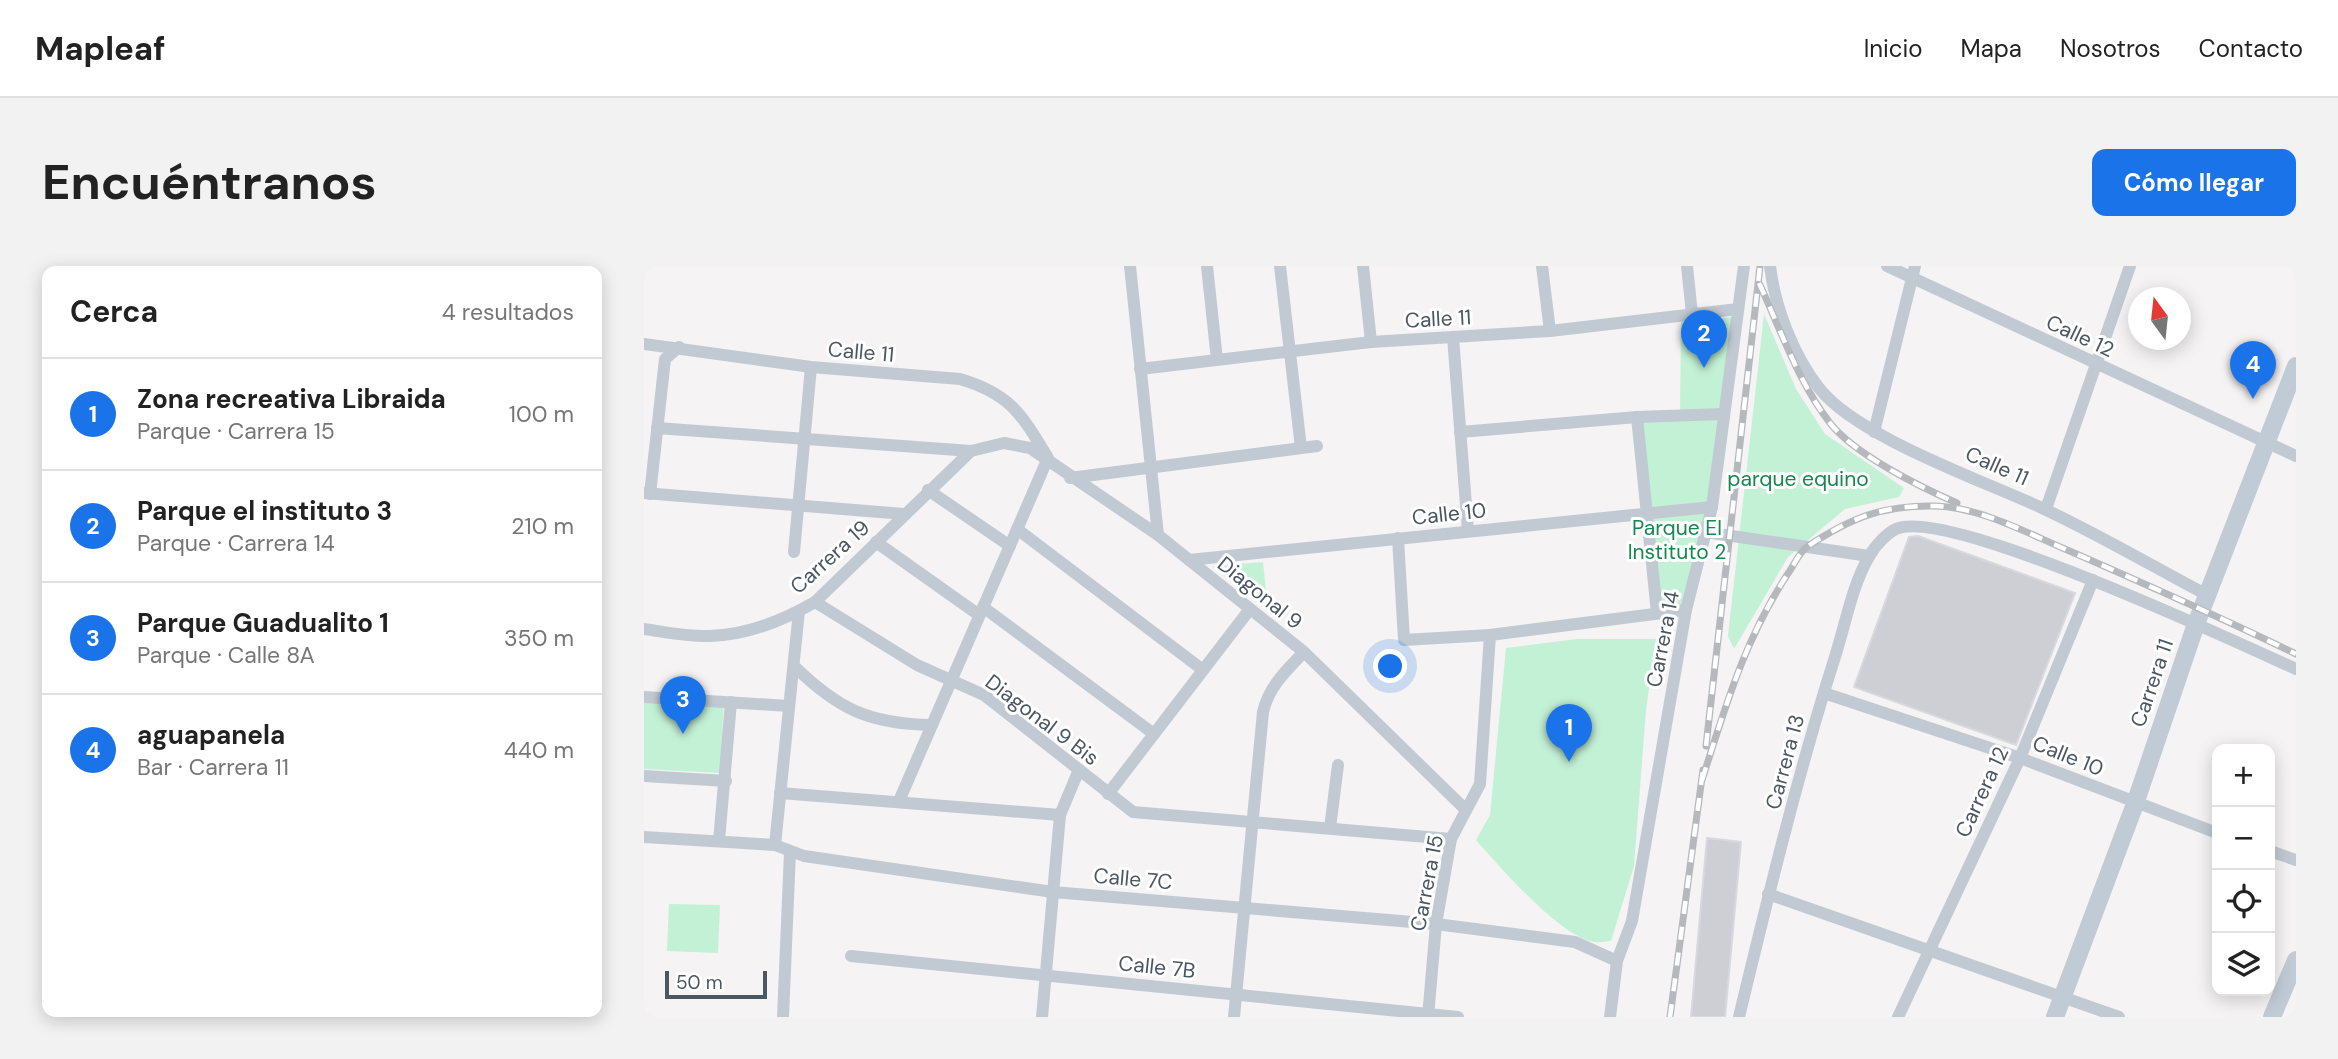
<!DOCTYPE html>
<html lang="es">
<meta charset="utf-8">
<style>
body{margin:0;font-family:"DM Sans",sans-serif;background:#f2f2f2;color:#222}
.controls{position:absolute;right:21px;bottom:21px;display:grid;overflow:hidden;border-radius:14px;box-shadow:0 4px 18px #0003}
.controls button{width:63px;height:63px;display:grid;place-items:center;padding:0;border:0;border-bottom:2px solid #e0e0e0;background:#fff;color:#222;font:35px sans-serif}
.compass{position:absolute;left:1484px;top:21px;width:63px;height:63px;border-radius:50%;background:#fff;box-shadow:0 4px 18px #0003;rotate:345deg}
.scale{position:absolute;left:21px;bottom:18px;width:102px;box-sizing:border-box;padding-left:7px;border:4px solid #4a5661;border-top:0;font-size:19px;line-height:24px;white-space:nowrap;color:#4a5661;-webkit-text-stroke:5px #fff;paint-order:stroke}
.you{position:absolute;left:747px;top:401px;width:24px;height:24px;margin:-18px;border:5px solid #fff;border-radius:50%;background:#1a73e8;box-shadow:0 0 0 10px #1a73e833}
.badge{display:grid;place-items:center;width:46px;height:46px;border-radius:50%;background:#1a73e8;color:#fff;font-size:23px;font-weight:700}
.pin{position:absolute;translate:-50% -58px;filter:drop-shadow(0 2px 4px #0008)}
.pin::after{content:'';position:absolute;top:37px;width:24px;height:21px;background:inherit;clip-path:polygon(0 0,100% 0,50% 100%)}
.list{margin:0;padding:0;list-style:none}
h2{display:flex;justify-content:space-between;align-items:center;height:91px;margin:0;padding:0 28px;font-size:30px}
h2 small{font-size:23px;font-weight:400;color:#767676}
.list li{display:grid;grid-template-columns:46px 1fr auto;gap:21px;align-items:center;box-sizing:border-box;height:112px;padding:0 28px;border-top:2px solid #e0e0e0}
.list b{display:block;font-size:26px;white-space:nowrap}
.list p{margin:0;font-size:23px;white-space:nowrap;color:#767676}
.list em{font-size:23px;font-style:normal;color:#767676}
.icon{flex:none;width:38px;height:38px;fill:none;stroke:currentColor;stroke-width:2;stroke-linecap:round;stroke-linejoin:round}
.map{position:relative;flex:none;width:1652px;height:751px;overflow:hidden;border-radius:14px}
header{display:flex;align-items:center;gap:42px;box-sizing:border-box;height:98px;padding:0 35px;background:#fff;border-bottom:2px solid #e0e0e0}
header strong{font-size:33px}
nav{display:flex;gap:38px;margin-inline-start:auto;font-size:24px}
.intro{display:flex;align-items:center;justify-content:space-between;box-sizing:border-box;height:168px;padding:0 42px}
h1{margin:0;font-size:49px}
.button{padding:18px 32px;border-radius:14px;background:#1a73e8;color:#fff;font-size:24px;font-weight:700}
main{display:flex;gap:42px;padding:0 42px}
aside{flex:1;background:#fff;border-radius:14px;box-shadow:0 4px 18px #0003}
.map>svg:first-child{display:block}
.park{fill:#c3f1d5}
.building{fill:#cdcfd5;stroke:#d7d9de;stroke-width:2}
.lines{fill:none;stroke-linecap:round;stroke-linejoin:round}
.street{stroke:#c1cad2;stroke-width:12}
.secondary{stroke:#c1cbd6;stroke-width:18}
.rail-casing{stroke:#b5b8bd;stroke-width:7}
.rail{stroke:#fff;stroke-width:4.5;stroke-dasharray:13;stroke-linecap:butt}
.labels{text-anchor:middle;stroke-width:6;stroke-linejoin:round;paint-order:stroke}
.street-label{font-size:21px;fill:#4a5661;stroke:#fff}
.park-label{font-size:21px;fill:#17864f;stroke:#fff}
</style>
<header>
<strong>Mapleaf</strong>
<nav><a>Inicio</a><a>Mapa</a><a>Nosotros</a><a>Contacto</a></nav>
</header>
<div class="intro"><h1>Encuéntranos</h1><a class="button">Cómo llegar</a></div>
<main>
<aside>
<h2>Cerca<small>4 resultados</small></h2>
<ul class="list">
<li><span class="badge">1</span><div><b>Zona recreativa Libraida</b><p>Parque · Carrera 15</p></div><em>100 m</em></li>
<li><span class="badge">2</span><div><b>Parque el instituto 3</b><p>Parque · Carrera 14</p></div><em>210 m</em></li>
<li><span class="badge">3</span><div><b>Parque Guadualito 1</b><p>Parque · Calle 8A</p></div><em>350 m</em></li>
<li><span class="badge">4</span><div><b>aguapanela</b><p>Bar · Carrera 11</p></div><em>440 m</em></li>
</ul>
</aside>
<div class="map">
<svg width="1652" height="751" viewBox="0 0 1652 751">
<rect width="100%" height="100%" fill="#f5f3f3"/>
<!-- park -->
<g class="park">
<polygon points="1120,48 1152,123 1181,168 1260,222 1255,231 1201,243 1144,291 1090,383 1084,370"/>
<polygon points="1089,51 1080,154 1042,344 1013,346 995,154 1036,148 1037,56"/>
<polygon points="619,296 624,346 568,300"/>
<path d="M933,373H1012L1002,444L990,600L967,675C962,675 956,677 951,676C917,672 855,600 832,574L846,549L862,382Z"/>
<polygon points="0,429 80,433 76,507 0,503"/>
<polygon points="25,638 76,639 74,687 23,685"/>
</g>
<!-- building -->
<g class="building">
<polygon points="1274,270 1431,327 1372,479 1210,421 1265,271"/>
<polygon points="1063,572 1097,576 1081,751 1047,751"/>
</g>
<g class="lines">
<!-- street -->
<g class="street">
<polyline points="486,0 514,269"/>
<polyline points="563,0 573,94"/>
<polyline points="636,0 657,182"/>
<polyline points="719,0 727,76"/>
<polyline points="898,0 906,65"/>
<polyline points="1043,0 1048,48"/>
<path d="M1126,0C1131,41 1149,89 1175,122C1213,171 1340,215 1398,242C1454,268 1508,300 1563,329"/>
<polyline points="1243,0 1652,190"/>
<polyline points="809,71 824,265"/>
<path d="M0,78L167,101L316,113C367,128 378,149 404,192L255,535"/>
<polyline points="496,103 727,76 906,65 1094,43"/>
<polyline points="993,151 1013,347"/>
<polyline points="13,162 327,185"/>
<polyline points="816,166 993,151 1080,148"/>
<polyline points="1230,166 1271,0"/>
<polyline points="426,212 673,180"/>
<polyline points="284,224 366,280"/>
<polyline points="0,227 260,248"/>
<polyline points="6,228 21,93 35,81"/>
<polyline points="1402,243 1486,0"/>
<polyline points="373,263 559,404"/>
<polyline points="1061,266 1225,290"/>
<polyline points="754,272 760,374 846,369 1042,344"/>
<polyline points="232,276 335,349"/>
<polyline points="150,286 167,101"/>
<polyline points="545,294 1068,241"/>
<polyline points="171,336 273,399 340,429 489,546 807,573"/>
<polyline points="339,341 510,468"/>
<path d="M0,363C21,366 45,371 66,370C102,369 140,354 171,336L327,185L360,177L386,182L514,269L660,386L822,544"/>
<path d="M150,400C194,443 225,458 288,459"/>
<polyline points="1180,427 1376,492 1573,567"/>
<polyline points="0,431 145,440"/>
<polyline points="0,510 82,515"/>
<polyline points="136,527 416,549"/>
<polyline points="464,528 606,343"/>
<polyline points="686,562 694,499"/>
<polyline points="0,571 131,579 160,590 409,626 792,658 931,676 973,695"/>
<polyline points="75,575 87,436"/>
<polyline points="131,579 155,345"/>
<polyline points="1626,585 1652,594"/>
<polyline points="1124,628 1475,751"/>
<polyline points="207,690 814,751"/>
<polyline points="139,751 146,586"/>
<polyline points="398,751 416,549 434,506"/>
<path d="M590,751L619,446C625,420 642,405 660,386"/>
<polyline points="784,751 792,658 807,573 836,518 846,369"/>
<polyline points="966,751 973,695 988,655 1042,344 1068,241 1100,0"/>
<path d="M1095,751C1124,631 1153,511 1190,394C1201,361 1208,318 1226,289C1231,280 1243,267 1252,263C1303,240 1590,375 1652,403"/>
<polyline points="1254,751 1376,492 1449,314"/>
</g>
<!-- secondary -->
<g class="secondary">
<polyline points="1411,751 1491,538 1552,358 1652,100"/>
<polyline points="1628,751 1652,694"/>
</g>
<!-- rail casing -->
<g class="rail-casing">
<g id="rail">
<path d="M1115,17C1137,64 1154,116 1186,157C1210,188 1276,221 1313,237"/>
<polyline points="1062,480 1116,0"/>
<path d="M1058,514C1082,439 1101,372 1145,306C1150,299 1156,285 1164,280C1207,252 1238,239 1291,240C1335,241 1381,266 1421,283C1499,317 1576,351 1652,388"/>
<polyline points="1026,751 1059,504"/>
</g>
</g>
<!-- rail -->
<use href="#rail" class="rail"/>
</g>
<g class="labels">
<!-- street labels -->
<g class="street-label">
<text transform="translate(794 53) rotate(-3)" y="7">Calle 11</text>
<text transform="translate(1436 70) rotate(25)" y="7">Calle 12</text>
<text transform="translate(217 86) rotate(5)" y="7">Calle 11</text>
<text transform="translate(1353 200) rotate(24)" y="7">Calle 11</text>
<text transform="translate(805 248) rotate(-6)" y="7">Calle 10</text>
<text transform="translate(186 291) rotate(-42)" y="7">Carrera 19</text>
<text transform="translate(616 327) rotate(39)" y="7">Diagonal 9</text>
<text transform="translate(1019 373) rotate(-79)" y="7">Carrera 14</text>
<text transform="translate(1508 417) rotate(-71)" y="7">Carrera 11</text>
<text transform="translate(398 454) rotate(37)" y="7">Diagonal 9 Bis</text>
<text transform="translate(1424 490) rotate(22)" y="7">Calle 10</text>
<text transform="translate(1141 496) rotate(-75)" y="7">Carrera 13</text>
<text transform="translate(1338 526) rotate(-65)" y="7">Carrera 12</text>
<text transform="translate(489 613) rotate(5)" y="7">Calle 7C</text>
<text transform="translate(783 617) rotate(-79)" y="7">Carrera 15</text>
<text transform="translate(513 701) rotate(6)" y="7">Calle 7B</text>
</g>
<!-- park labels -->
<g class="park-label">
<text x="1154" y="220">parque equino</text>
<text x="1033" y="269">Parque El<tspan x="1033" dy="24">Instituto 2</tspan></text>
</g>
</g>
</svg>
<div class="controls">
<button>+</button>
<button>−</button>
<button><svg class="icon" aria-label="locate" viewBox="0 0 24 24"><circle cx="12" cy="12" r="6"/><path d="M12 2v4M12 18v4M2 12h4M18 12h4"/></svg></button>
<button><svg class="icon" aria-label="layers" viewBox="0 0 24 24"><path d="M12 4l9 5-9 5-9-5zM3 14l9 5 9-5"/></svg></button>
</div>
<svg class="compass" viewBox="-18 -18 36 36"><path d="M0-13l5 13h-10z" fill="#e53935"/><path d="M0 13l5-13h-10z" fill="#767676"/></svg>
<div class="scale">50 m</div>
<div class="you"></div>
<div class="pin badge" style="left:925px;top:496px">1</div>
<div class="pin badge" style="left:1060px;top:102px">2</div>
<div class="pin badge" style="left:39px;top:468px">3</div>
<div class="pin badge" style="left:1609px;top:133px">4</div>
</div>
</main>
